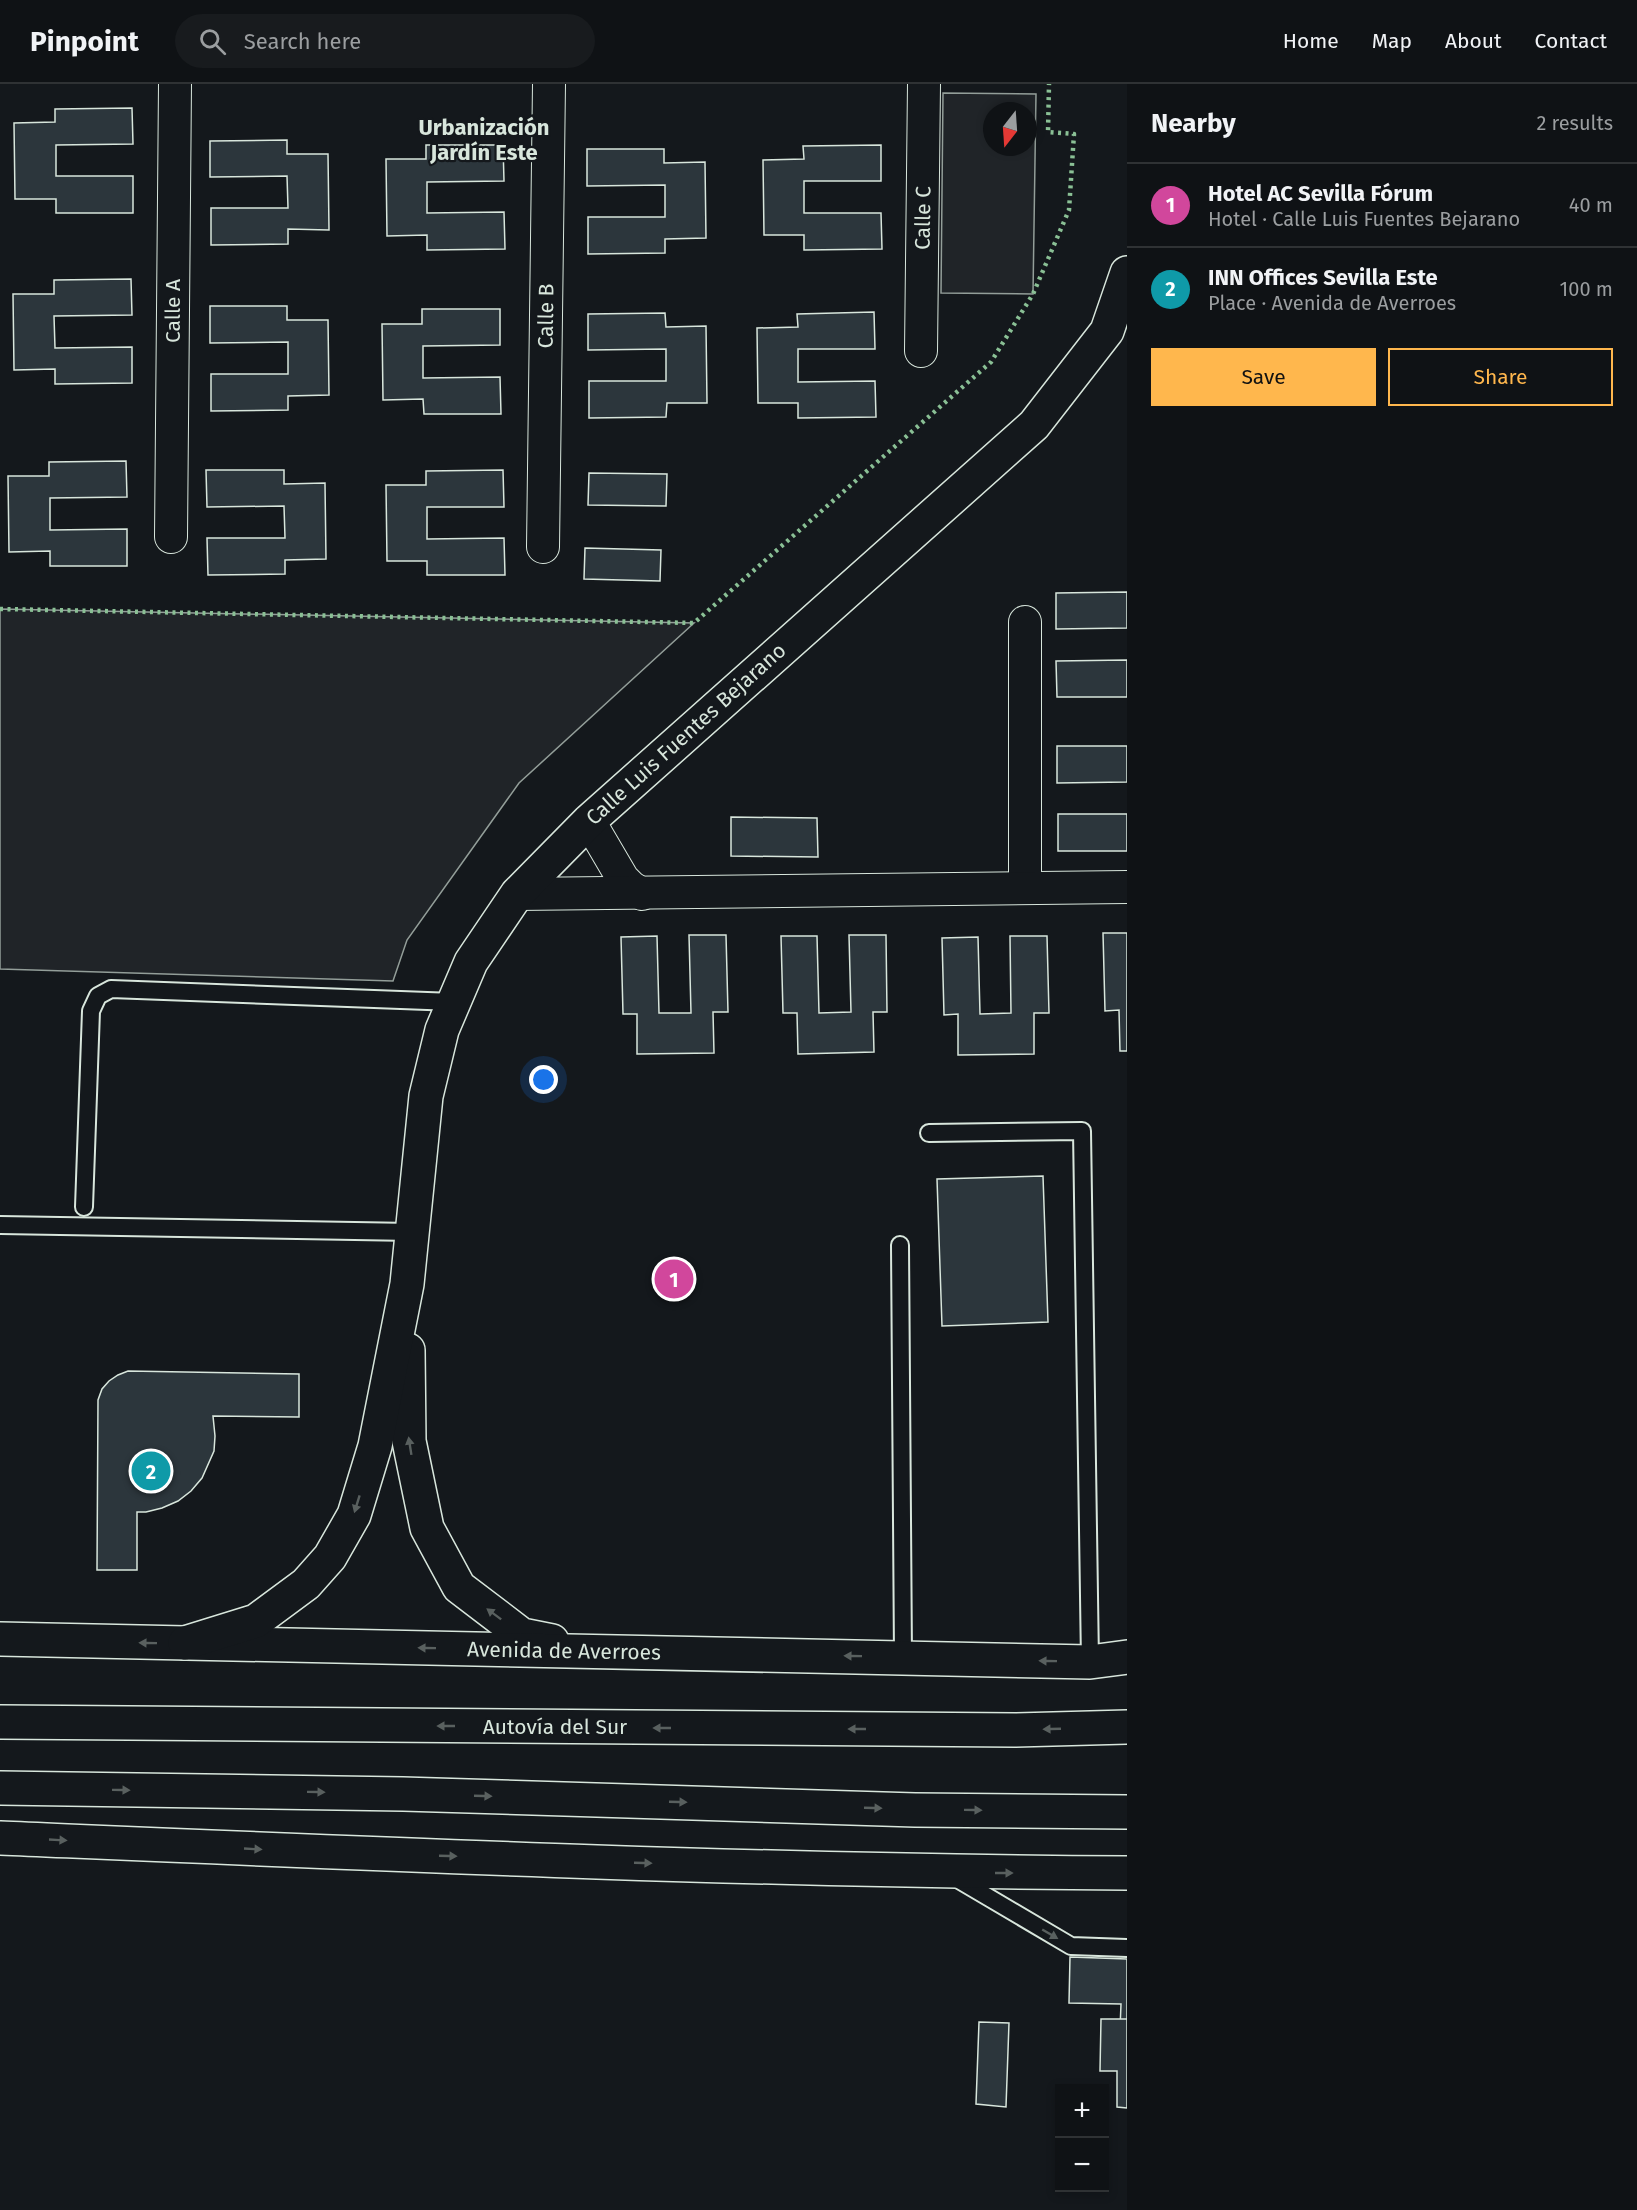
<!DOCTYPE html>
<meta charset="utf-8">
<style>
body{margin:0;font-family:"Fira Sans",sans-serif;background:#181b1e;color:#f1f3f6}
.controls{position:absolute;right:18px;bottom:18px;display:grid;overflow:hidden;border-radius:0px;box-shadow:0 3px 9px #0003}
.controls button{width:54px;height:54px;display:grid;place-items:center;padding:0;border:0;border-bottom:2px solid #2f3234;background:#0f1215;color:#f1f3f6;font:30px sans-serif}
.compass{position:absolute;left:983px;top:18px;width:54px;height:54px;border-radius:50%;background:#0f1215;box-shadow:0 3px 9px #0003;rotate:197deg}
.you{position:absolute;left:544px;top:996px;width:21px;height:21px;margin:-15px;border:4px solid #fff;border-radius:50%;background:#1a73e8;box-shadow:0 0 0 9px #1a73e833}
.badge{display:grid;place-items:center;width:39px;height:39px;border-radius:50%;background:#ffb74d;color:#fff;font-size:20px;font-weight:700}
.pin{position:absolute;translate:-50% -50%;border:3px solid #fff;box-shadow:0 2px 6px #0006}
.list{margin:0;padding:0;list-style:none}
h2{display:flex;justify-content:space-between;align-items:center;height:78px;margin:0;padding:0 24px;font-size:26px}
h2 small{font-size:20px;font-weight:400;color:#9b9ea0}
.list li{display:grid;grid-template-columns:39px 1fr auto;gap:18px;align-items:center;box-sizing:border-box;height:84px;padding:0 24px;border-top:2px solid #2f3234}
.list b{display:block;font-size:22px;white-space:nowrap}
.list p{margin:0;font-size:20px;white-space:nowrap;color:#9b9ea0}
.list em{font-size:20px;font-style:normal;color:#9b9ea0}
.actions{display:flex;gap:12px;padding:18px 24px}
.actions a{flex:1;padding:14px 0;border:2px solid #ffb74d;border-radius:0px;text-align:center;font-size:21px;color:#ffb74d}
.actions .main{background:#ffb74d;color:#111}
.icon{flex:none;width:33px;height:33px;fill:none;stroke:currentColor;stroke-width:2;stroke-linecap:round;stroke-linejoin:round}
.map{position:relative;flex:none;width:1127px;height:2126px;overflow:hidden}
header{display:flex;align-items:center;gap:36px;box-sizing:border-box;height:84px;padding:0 30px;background:#0f1215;border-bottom:2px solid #2f3234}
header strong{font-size:28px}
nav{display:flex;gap:33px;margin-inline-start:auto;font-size:21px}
.search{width:420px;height:54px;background:#181b1e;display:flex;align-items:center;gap:15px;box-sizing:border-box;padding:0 21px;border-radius:33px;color:#9b9ea0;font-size:22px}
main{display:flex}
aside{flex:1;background:#0f1215}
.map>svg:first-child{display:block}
.green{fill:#202428;stroke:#939e99;stroke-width:1.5;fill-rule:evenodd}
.building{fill:#2c363c;stroke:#d8e6dc;stroke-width:1.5}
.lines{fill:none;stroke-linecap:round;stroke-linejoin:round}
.service-casing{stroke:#d8e6dc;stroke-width:20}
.minor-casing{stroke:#d8e6dc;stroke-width:34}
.tertiary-casing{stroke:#d8e6dc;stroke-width:36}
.motorway-casing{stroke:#d8e6dc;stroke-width:36}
.service{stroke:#14181c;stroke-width:16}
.minor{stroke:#14181c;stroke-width:32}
.tertiary{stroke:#14181c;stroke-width:33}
.motorway{stroke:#14181c;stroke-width:33}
.hedge{stroke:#8ac095;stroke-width:4.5;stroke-dasharray:3 4.5;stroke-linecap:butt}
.oneway{fill:#59605f}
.labels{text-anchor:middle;stroke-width:4.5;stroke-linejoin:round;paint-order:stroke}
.street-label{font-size:21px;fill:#d8e6dc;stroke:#14181c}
.neighbourhood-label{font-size:22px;font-weight:bold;fill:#d8e6dc;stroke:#14181c}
</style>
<header>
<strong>Pinpoint</strong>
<div class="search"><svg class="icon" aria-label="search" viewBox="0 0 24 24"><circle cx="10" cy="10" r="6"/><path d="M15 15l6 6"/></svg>Search here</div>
<nav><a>Home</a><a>Map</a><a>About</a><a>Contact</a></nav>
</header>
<main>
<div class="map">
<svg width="1127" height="2126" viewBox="0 0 1127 2126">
<rect width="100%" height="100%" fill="#14181c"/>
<!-- green -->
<g class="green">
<path d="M943,9L1036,10L1033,210L941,209ZM992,27H1028V63H992Z"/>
<polygon points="0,525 694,539 519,699 407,856 393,897 0,885"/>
</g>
<!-- building -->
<g class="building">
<polygon points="132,24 133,60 56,61 56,92 133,92 133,129 56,129 56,115 15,115 14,39 55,38 55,25"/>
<polygon points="287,56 287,70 328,70 329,146 288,145 288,160 211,161 211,124 288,124 287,92 210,93 210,57"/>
<polygon points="426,61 503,61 504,97 427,98 427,129 504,128 505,165 427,166 427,151 387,152 386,75 426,75"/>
<polygon points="881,61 881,97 804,97 804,129 881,129 882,165 804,166 804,151 764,151 763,76 804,75 803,62"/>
<polygon points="587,65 664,65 664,79 705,78 706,154 665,155 665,169 588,170 588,133 665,133 665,101 587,102"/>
<polygon points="131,195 132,231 54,232 55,264 132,263 132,299 55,300 55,285 14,286 13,210 54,210 54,196"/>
<polygon points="210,222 287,222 287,236 328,236 329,311 288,312 288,326 211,327 211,290 288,290 288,258 210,259"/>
<polygon points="422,225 500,225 500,261 423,262 423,294 500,293 501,330 424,330 423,315 383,316 382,240 422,240"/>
<polygon points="874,228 875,265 798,265 798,298 875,297 876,333 798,334 798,319 758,319 757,244 798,243 797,230"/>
<polygon points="665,229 666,243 706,242 707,319 667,319 666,333 589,334 589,297 666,297 666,265 588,266 588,230"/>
<polygon points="126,377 127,413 50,414 50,446 127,445 127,482 50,482 50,467 9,468 8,392 49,392 49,378"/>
<polygon points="206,386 284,386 284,400 325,399 326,475 285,476 285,490 208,491 207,454 285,454 284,422 207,423"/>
<polygon points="503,386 504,423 427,423 427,455 504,454 505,491 427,491 427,477 387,477 386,401 426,401 426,387"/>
<polygon points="589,389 667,390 666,422 588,421"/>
<polygon points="585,464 661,466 660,497 584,495"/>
<polygon points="1127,508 1127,544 1056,545 1056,509"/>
<polygon points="1127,576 1127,613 1057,613 1056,577"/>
<polygon points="1057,662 1127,662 1127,698 1057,699"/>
<rect x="1058" y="730" width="69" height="37"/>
<polygon points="731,733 817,734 818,773 731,772"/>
<polygon points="1103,849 1127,849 1127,967 1120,967 1119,926 1105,927"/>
<polygon points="689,851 726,851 728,928 713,928 714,969 637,970 637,930 623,930 621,853 657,852 659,929 691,929"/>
<polygon points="849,851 886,851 887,928 873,928 874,968 798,970 797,929 783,929 781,852 817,852 819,929 851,928"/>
<polygon points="1010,852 1047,852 1049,929 1034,929 1034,970 958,971 958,930 944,931 942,854 978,853 980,930 1011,929"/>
<polygon points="1043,1092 1048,1238 942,1242 937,1095"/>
<polygon points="128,1287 299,1290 299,1333 213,1332 215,1352 214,1367 202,1394 191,1407 178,1417 162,1424 146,1428 137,1428 137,1486 97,1486 98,1316 102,1305 109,1297 118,1291"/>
<polygon points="1070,1873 1127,1875 1127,1946 1120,1945 1121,1920 1069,1919"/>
<polygon points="1101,1935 1127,1935 1127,2024 1117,2023 1117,1987 1100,1987"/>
<polygon points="979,1938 1009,1939 1006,2023 976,2020"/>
</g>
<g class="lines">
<!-- service casing -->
<g class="service-casing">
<g id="service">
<polyline points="929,1049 1082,1047 1090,1578"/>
<polyline points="84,1123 91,927 98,912 111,905 454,918"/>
<polyline points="0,1141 412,1148"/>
<polyline points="900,1161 903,1573"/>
<polyline points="954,1793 1071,1862 1127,1864"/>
</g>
</g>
<!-- minor casing -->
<g class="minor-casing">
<g id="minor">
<polyline points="921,267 924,0"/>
<polyline points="171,453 175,0"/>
<polyline points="543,463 549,0"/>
<polyline points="589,737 623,795 631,803 642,810"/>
<polyline points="1025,804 1025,538"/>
<polyline points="517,810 1127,803"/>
</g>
</g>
<!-- tertiary casing -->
<g class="tertiary-casing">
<g id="tertiary">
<polyline points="408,1266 409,1357 427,1444 459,1503 522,1551 552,1557"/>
<polyline points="0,1555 1090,1578 1127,1573"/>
<polyline points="185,1559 256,1537 306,1500 330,1473 354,1431 375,1362 407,1200 426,1012 442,946 471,878 517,810 589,737 1034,341 1107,247 1127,189"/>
</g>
</g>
<!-- motorway casing -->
<g class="motorway-casing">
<g id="motorway">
<polyline points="0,1638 1015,1646 1127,1643"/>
<polyline points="0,1704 403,1710 915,1726 1127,1728"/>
<path d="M0,1754C375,1770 751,1787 1127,1789"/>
</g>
</g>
<!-- service -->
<use href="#service" class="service"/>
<!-- minor -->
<use href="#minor" class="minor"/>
<!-- tertiary -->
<use href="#tertiary" class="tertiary"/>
<!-- motorway -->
<use href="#motorway" class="motorway"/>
<!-- hedge -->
<polyline class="hedge" points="0,525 694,539 991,278 1033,210 1069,126 1074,50 1048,48 1049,0"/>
</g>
<!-- one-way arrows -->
<defs><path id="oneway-solid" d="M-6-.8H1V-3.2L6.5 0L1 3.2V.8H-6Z" transform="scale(1.5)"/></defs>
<g class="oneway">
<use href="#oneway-solid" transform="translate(410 1362) rotate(-99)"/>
<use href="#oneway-solid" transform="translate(357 1420) rotate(107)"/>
<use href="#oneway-solid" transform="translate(494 1530) rotate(-143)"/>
<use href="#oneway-solid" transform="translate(148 1559) rotate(-179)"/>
<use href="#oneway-solid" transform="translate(427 1564) rotate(-179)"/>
<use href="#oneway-solid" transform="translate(853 1572) rotate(-179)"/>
<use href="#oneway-solid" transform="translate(1048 1577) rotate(-179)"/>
<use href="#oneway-solid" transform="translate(446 1642) rotate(-180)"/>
<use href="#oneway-solid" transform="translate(662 1644) rotate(-180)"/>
<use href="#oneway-solid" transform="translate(857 1645) rotate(-180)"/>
<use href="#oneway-solid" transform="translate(1052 1645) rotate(178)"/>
<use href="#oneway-solid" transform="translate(121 1706) rotate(1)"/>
<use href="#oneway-solid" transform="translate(316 1708) rotate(1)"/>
<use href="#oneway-solid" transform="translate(483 1712) rotate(2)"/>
<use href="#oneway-solid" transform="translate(678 1718) rotate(2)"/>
<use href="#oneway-solid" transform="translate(873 1724) rotate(2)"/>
<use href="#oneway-solid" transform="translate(973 1726) rotate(1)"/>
<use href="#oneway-solid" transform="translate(58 1756) rotate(3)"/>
<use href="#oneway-solid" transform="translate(253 1765) rotate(3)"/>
<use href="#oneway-solid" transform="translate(448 1772) rotate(2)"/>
<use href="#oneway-solid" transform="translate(643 1779) rotate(2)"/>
<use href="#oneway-solid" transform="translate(1004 1789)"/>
<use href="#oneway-solid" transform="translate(1050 1850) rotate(30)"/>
</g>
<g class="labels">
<!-- street labels -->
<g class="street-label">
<text transform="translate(923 134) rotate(-89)" y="7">Calle C</text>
<text transform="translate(173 227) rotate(-90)" y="7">Calle A</text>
<text transform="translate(546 232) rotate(-89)" y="7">Calle B</text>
<text transform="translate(686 650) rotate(-42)" y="7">Calle Luis Fuentes Bejarano</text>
<text transform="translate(564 1567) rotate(1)" y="7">Avenida de Averroes</text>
<text x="555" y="1650">Autovía del Sur</text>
</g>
<!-- neighbourhood labels -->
<g class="neighbourhood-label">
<text x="484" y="51">Urbanización<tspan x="484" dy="25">Jardín Este</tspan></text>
</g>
</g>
</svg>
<div class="controls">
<button>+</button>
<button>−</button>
</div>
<svg class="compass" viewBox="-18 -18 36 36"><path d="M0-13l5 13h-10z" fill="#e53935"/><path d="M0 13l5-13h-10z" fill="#9b9ea0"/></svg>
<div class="you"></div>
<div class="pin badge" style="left:674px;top:1195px;background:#d1479c">1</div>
<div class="pin badge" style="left:151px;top:1387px;background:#0f9aa8">2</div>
</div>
<aside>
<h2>Nearby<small>2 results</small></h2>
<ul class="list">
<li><span class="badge" style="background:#d1479c">1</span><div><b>Hotel AC Sevilla Fórum</b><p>Hotel · Calle Luis Fuentes Bejarano</p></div><em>40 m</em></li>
<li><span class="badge" style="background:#0f9aa8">2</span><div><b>INN Offices Sevilla Este</b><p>Place · Avenida de Averroes</p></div><em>100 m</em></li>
</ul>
<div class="actions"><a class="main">Save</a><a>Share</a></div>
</aside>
</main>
